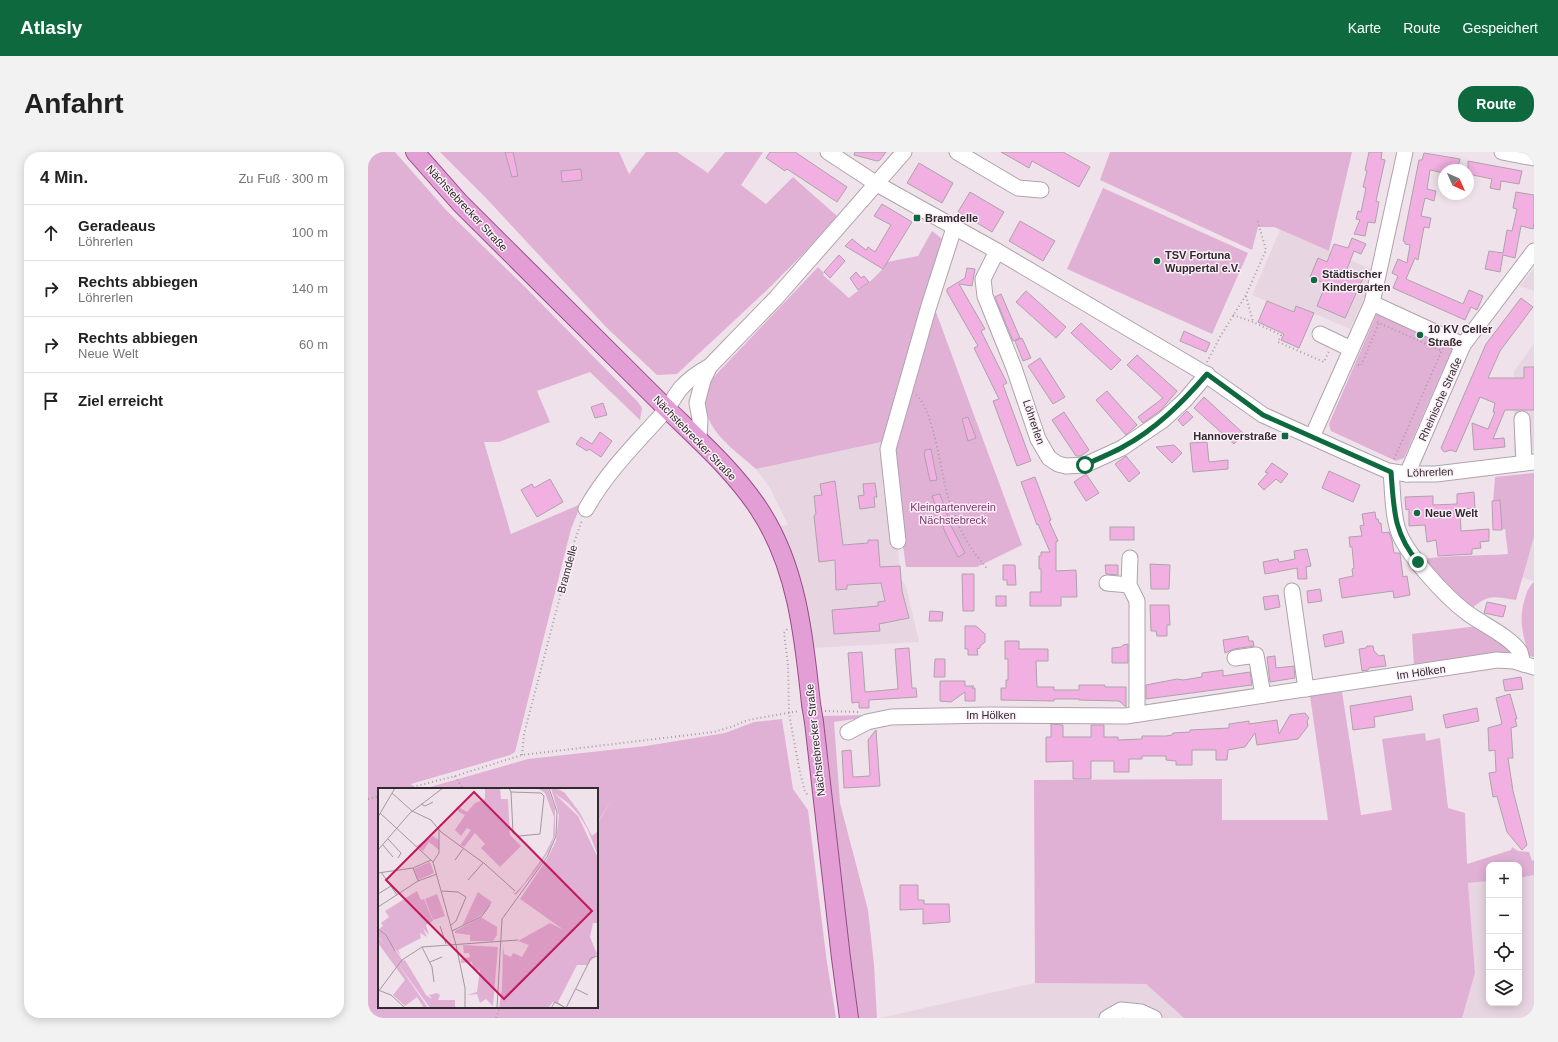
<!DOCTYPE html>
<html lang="de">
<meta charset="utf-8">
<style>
body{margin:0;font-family:Helvetica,sans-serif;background:#f2f2f2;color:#222}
.controls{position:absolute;right:12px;bottom:12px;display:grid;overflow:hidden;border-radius:8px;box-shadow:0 2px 10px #0003}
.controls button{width:36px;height:36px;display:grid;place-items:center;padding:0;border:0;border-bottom:1px solid #e0e0e0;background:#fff;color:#222;font:20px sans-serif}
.compass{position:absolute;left:1070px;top:12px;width:36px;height:36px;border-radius:50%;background:#fff;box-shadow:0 2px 10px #0003;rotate:135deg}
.stop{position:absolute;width:12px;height:12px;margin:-9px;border:3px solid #0e6a3e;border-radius:50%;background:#fff}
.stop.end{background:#0e6a3e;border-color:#fff;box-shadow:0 1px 4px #0008}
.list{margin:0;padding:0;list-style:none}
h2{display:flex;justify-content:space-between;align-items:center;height:52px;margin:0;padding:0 16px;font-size:17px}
h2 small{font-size:13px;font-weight:400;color:#767676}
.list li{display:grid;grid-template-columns:26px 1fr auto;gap:12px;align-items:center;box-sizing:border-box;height:56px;padding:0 16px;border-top:1px solid #e0e0e0}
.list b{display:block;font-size:15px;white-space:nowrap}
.list p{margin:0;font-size:13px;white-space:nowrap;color:#767676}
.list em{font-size:13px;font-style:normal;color:#767676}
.icon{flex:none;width:22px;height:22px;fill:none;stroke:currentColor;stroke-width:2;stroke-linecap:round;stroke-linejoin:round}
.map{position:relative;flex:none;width:1166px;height:866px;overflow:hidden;border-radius:16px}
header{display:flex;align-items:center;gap:24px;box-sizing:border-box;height:56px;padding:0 20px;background:#0e6a3e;color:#fff}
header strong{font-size:19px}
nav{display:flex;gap:22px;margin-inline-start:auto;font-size:14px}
.intro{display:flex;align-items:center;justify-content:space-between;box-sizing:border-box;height:96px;padding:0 24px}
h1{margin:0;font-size:28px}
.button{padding:10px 18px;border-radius:16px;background:#0e6a3e;color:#fff;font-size:14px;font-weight:700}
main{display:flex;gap:24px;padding:0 24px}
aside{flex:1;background:#fff;border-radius:16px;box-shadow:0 2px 10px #0003}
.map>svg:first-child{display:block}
.built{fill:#e8d5e2}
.green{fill:#e0b1d4}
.building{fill:#f1b0e1;stroke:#aea2ab}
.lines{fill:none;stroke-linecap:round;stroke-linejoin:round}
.minor-casing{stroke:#afa3ac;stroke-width:17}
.major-casing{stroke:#974c88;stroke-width:20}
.path{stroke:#a89ea4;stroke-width:2;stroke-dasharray:1 3;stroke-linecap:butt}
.minor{stroke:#fff;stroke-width:15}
.major{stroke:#e29ed5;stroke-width:18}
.major-bridge-casing{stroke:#974c88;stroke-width:20;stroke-linecap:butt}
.major-bridge{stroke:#e29ed5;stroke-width:18}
.route{stroke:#0e6a3e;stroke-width:5}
.poi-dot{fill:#0e6a3e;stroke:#fceff8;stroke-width:1.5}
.labels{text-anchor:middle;stroke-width:3;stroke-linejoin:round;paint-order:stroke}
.street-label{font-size:11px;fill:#2f2a2d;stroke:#fceff8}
.poi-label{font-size:11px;font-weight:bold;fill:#2f2a2d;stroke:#fceff8;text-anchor:start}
.park-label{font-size:11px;fill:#7f3470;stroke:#fceff8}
.inset-road{fill:none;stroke:#a2989f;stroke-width:1}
.view{fill:#c2185b;fill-opacity:0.15;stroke:#c2185b;stroke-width:2}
.inset-edge{fill:none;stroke:#2f2a2d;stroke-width:2}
</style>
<header>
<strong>Atlasly</strong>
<nav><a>Karte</a><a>Route</a><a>Gespeichert</a></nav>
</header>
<div class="intro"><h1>Anfahrt</h1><a class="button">Route</a></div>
<main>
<aside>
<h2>4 Min.<small>Zu Fuß · 300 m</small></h2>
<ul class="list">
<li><svg class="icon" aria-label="ahead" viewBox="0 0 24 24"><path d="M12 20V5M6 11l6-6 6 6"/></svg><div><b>Geradeaus</b><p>Löhrerlen</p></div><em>100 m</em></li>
<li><svg class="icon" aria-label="right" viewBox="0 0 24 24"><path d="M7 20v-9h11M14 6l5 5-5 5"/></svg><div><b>Rechts abbiegen</b><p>Löhrerlen</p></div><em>140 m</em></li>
<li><svg class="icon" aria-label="right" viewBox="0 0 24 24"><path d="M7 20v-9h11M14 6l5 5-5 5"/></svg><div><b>Rechts abbiegen</b><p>Neue Welt</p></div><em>60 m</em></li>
<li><svg class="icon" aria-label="arrive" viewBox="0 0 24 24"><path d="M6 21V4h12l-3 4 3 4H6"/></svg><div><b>Ziel erreicht</b></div></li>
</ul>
</aside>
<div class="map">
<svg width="1166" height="866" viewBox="0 0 1166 866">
<rect width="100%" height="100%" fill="#efe2eb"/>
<!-- built -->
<g class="built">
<polygon points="912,78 1003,117 1000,138 982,177 929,154 926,161 884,143"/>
<polygon points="1166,116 1166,139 1152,134"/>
<polygon points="1166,192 1166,299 1146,301 1146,219"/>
<polygon points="518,289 533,427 538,434 551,490 446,496 437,445 428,413 412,374 420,373 402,336 388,317"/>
<polygon points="1166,385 1166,429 1153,425"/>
<polygon points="1166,723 1166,866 1094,866 1107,821 1100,731 1121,729 1121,851 1151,851 1151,726"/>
<polygon points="667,831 778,832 816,866 512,866"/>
</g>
<!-- green -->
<g class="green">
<polygon points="0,0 27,0 78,58 157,135 270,250 274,256 272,268 222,220 169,239 182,270 131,290 116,290 143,382 213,352 203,377 147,600 142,603 43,632 48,637 11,637 11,855 229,855 229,672 245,646 229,671 229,637 55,637 160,607 278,594 357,581 386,570 414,567 425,637 440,658 459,811 468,866 0,866"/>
<polygon points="72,0 251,0 261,22 278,0 309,0 340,21 357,0 395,0 373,33 398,52 425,25 469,64 435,102 399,138 309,222 289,223 239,176 117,45"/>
<polygon points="742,0 984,0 961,99 906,75 890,75 884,98 732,28"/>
<polygon points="735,36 880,101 844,182 699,117"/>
<path d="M564,79L577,89L518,289L388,317C367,298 332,276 338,243C338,238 341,233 343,228L450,115L456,121L455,123L481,146C494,135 510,126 519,110L550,104Z"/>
<polygon points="565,152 654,393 609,415 538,415 523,310"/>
<polygon points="1009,161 1085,195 1036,306 1028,309 963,279 961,272"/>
<path d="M1166,321V385L1148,448C1121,444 1122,442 1100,459L1054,407C1083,403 1111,404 1140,402L1137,377L1127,378L1125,350L1127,325Z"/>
<path d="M1166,430V505L1161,504C1155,483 1150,469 1157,446C1159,440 1161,434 1166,430Z"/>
<polygon points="1110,474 1140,492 1141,501 1046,515 1044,482"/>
<polygon points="974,540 993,663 1024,658 1014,587 1057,581 1058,589 1072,586 1080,656 1097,661 1099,712 1143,698 1144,695 1150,699 1161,700 1164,709 1166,708 1166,723 1151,726 1151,713 1121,713 1121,729 1100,731 1107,821 1094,866 816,866 778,832 667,831 666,628 854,627 854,668 960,668 942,544"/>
<polygon points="500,563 500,565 466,570 472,651 500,758 506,813 509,866 487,866 453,564"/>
</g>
<!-- building -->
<g class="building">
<polygon points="137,0 145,0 150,24 144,25"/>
<polygon points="402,0 427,0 479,35 469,50 419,17 417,19 398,6"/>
<polygon points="487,0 518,0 512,8 509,9 486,3"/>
<polygon points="633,0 695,0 722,15 711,35 664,9 661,16"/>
<polygon points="1001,0 1014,0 1013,7 1017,8 1008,49 1011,50 1007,71 1000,70 997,84 986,82 992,68 988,67 990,59 993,60 998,36 995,35 999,19 997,18"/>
<polygon points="1056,1 1092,7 1089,18 1076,18 1076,21 1062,18 1059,37 1068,39 1066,49 1057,46 1053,64 1063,66 1061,76 1056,75 1050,108 1047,106 1038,127 1095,152 1101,138 1115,144 1109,158 1103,155 1097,168 1025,136 1030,124 1024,121 1030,107 1039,111 1042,93 1037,92 1037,90 1035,89 1051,8 1054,8"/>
<polygon points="1100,9 1154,19 1151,32 1133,29 1132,38 1122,36 1124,27 1100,22"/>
<polygon points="551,11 585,31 574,51 539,31"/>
<polygon points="213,17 214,28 194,30 193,19"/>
<polygon points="602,40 636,60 624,80 606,69 606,64 599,63 599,65 590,60"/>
<polygon points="1148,40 1166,43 1166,70 1165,77 1153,74 1147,106 1135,103 1132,120 1117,117 1121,99 1135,101 1139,78 1144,79 1149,57 1145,56"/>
<polygon points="514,52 544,70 515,117 477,94 484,87 498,98 500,95 507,100 523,73 506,64"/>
<polygon points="652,69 687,89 675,109 641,89"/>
<polygon points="984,86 998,92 993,102 986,99 979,117 996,124 977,166 949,154 958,132 942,125 950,106 959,110 966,92 980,96"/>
<polygon points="471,103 477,109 462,126 456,120"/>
<polygon points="599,116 607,117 604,134 591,132 617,177 613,179 639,231 635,233 663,309 649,314 625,249 631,247 606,196 610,194 579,140 579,137 597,126"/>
<polygon points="488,120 493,126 496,124 501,130 490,138 482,126"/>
<polygon points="658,139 698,175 688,186 648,150"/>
<polygon points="633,142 652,186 645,189 627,145"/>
<polygon points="1153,146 1165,155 1132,199 1120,226 1156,226 1156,215 1166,215 1166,258 1137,258 1125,287 1136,286 1137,295 1106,298 1104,271 1120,277 1127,260 1125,260 1127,251 1112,245 1088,300 1083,298 1076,300 1073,296 1118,192"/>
<polygon points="899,149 926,160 928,154 946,161 931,196 913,188 916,182 890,170"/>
<polygon points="713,171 753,208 743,218 703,181"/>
<polygon points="816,179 842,191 838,200 812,189"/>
<polygon points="654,186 663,206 655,209 647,189"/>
<polygon points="769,203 809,239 793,258 775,271 770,265 795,246 759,213"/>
<polygon points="672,206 697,245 685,252 660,214"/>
<polygon points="739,239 769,273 758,283 728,248"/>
<polygon points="836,245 876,282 866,292 826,256"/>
<polygon points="235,251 239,263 227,266 223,255"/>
<polygon points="819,259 825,265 815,274 810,268"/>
<polygon points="696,260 721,298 713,304 708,304 684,268"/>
<polygon points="600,265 608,286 600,289 594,267"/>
<polygon points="232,280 244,289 233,305 221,297 219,299 208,292 213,285 224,292"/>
<polygon points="839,290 841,310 860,308 860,317 825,320 822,291"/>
<polygon points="806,293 814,301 804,311 788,295"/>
<polygon points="563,297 569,328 562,329 556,301 557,301 557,298"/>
<polygon points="758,304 772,321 761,330 747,312"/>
<polygon points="904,311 920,322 913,331 908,327 896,338 890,332 900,321 897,320"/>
<polygon points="961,319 992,333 985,350 954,336"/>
<polygon points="718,322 731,341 718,349 706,330"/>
<polygon points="667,325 683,368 681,369 690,389 688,390 688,419 708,418 709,445 693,445 693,454 662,454 662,440 673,440 673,417 671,417 671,404 673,404 673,400 682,400 670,372 669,373 653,330"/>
<polygon points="182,327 195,350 169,365 153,338 164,332 166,336"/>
<polygon points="467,329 475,393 500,391 500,388 510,388 512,415 532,414 534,439 541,466 511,472 512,479 466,482 464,458 510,454 510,450 517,449 513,431 479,433 479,437 468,438 467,408 451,410 446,364 448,362 446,344 454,343 452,332"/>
<polygon points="507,331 509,345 506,345 507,355 492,357 490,344 496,343 495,332"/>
<polygon points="1106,340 1107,356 1092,357 1093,379 1121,377 1121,389 1112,390 1113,396 1104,397 1104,402 1070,404 1068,388 1059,390 1057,373 1041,374 1041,357 1038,358 1037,345 1065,344 1065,353 1089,352 1089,342"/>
<polygon points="572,342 581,368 580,368 597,401 590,405 577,380 564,344"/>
<polygon points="1132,348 1134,378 1125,378 1124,349"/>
<polygon points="1007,360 1008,367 1010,367 1011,371 1013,371 1014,381 1021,380 1024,388 1026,401 1032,401 1035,425 1039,424 1042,443 1026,446 1025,439 974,446 971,427 985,424 984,417 986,416 984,395 982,395 981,385 994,384 992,374 996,373 994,362"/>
<rect x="742" y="375" width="24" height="13"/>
<polygon points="939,397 943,414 938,415 939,427 930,427 929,416 897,422 895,410 910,407 911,410 927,407 926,399"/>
<polygon points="782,412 802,413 801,437 783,437"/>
<polygon points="635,413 647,413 648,433 639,433 639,428 635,428"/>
<polygon points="737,413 750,413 750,423 738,422"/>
<polygon points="594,422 606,422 606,459 595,459"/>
<polygon points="952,437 954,449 940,451 939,439"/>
<polygon points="910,443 912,455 897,458 895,445"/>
<rect x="628" y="444" width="10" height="10"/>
<polygon points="1119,450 1138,454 1135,465 1116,461"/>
<polygon points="782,453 801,453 802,473 799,473 799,484 789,484 788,479 783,479"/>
<polygon points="562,459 575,460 574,469 561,469"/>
<polygon points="597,474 608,474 617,482 617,490 612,494 612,496 609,497 610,503 600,503 600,497 597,497"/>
<polygon points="974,479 976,491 957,495 955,483"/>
<polygon points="880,484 881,489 885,489 886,494 866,497 857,501 855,488"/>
<polygon points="637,489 651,489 651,497 680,497 680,509 668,509 669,535 686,535 686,538 711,538 711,533 737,533 737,535 758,535 758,555 751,549 711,548 711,547 686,547 686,549 633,548 633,536 638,536 638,528 640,528 640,507 637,507"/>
<polygon points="760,492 760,511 744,511 744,496 753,495 755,493"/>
<polygon points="999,494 1005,494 1006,499 1011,504 1016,503 1018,514 1001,516 1000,518 994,519 991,497 998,496"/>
<polygon points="541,496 544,536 548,536 549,545 501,548 501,556 491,556 491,550 484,551 480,501 494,500 497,540 530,537 527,497"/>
<polygon points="907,504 908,516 926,514 927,526 902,530 899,505"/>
<polygon points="567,507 577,507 577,525 566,525"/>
<polygon points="855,518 855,524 882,520 884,533 778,547 778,533 809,527 815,528 834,525 834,521"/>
<polygon points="1153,525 1155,537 1137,539 1135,528"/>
<polygon points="572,529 597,529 597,534 606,534 604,536 607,536 607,549 597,549 597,540 583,550 572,549"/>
<polygon points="1142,542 1149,567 1147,567 1149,574 1143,576 1145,606 1140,606 1145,639 1159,693 1154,698 1139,680 1129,644 1125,645 1121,621 1128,620 1127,598 1121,599 1120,576 1134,572 1128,546"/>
<polygon points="1043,544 1045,558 1006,565 1007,575 985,578 982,554"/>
<polygon points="1109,556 1111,569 1078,576 1075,563"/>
<polygon points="937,561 941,566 939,569 940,574 930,587 889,593 887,581 877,595 860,598 859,608 848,608 848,598 824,598 824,613 808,613 808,609 798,608 798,604 774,604 774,607 761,607 761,620 746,620 746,609 723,609 723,627 705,627 705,609 678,610 678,585 683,585 683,572 695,573 695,585 723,585 723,573 736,573 736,585 750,585 750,588 774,587 774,584 798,584 804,583 805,581 822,580 822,578 861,576 861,572 881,569 881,572 909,568 911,582 922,563"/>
<polygon points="508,578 512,634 476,636 474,599 483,598 485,625 502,624 500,588"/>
<polygon points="532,733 550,733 550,748 556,748 556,752 581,752 582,770 555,772 555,757 532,758"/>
</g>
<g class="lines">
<!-- minor casing -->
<g class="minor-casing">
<g id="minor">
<polyline points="460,0 509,32 629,99 834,220 895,263 977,300 1020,319 1039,322 1068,322 1166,310"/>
<polyline points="589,0 650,36 673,38"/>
<polyline points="1134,0 1166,6"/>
<polyline points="629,99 615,127 617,144 646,216 670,287 681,306 690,312 698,314 717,313 754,296 795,268 817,248 839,222"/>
<polyline points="1004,151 1095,193"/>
<polyline points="952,182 983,197"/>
<polyline points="1154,267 1156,311"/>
<polyline points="944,285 1004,151 1037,0"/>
<polyline points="331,287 332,267 329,251 335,228 342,214"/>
<path d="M1023,320C1025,339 1024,360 1030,378C1037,401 1078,445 1098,460C1112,471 1143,485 1152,500C1153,503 1154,508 1155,512"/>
<polyline points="1039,322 1095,193 1166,99"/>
<path d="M218,357C240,318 268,292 297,259C303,252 307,243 313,236C321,227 331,220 342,214L408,146L536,0"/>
<polyline points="530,389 520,297 560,157 586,76"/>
<polyline points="762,406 761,433 769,449 769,562"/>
<polyline points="739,431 761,433"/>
<polyline points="924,439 938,537"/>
<polyline points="867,506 888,503 895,543"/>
<polyline points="480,580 499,570 523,565 622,563 758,564 1129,508 1146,509 1166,515"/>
<polyline points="739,866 753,858 773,860 786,866"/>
</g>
</g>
<!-- major casing -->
<g class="major-casing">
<g id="major">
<path d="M47,0L92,51L299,257C331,288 367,320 391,357C429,414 436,485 443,552"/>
<polyline points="446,570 473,806 481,866"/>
</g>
</g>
<!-- path -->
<g class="path">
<polyline points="878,144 885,170"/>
<polyline points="865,163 885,170 913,183 910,190 956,210 961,199"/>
<polyline points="1009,170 1074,199"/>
<polyline points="839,210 852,185 878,143 898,98 889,67"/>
<polyline points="990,213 993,214 1011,171"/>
<path d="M548,243C566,258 573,322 580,345C586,362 593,381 603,396C608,403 614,410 620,418"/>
<polyline points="1026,307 1075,196"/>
<polyline points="419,477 416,481 420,513 421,561 431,616 437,640 440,643"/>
<polyline points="457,559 491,560"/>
<polyline points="154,603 156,582 206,391 214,368"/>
<polyline points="87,624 95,637"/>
<polyline points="37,637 87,624 154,603 346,580 363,575 380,568 431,559"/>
<polyline points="0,647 11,644"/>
<polyline points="128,866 132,855"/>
</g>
<!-- minor -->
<use href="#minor" class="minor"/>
<!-- major -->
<use href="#major" class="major"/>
<!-- major-bridge casing -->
<g class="major-bridge-casing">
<polyline id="major-bridge" points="443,552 446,570"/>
</g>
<!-- major-bridge -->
<use href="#major-bridge" class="major-bridge"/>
</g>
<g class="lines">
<!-- route -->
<path class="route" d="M717,313C729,307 742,302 753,296C787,278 814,251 839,222L895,263L1023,320C1026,356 1025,381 1050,410"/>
</g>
<!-- markers -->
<g class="poi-dot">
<rect x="545" y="62" width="8" height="8" rx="2"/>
<circle cx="789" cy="109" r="4"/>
<circle cx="946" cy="128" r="4"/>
<circle cx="1052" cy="183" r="4"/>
<rect x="913" y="280" width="8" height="8" rx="2"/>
<circle cx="1049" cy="361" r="4"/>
</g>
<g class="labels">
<!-- street labels -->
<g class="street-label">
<text transform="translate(99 56) rotate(47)" y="4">Nächstebrecker Straße</text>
<text transform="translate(1072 247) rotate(-66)" y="4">Rheinische Straße</text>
<text transform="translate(666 270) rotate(71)" y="4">Löhrerlen</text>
<text transform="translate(327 286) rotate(46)" y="4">Nächstebrecker Straße</text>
<text transform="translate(1062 320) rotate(-2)" y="4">Löhrerlen</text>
<text transform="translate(199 417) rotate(-75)" y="4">Bramdelle</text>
<text transform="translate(1053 520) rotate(-8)" y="4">Im Hölken</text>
<text x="623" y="567">Im Hölken</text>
<text transform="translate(447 588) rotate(-96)" y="4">Nächstebrecker Straße</text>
</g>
<!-- poi labels -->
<g class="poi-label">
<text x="557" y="70">Bramdelle</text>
<text x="797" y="107">TSV Fortuna<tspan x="797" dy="13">Wuppertal e.V.</tspan></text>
<text x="954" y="126">Städtischer<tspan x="954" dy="13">Kindergarten</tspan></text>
<text x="1060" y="181">10 KV Celler<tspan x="1060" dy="13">Straße</tspan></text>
<text x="909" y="288" text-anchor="end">Hannoverstraße</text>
<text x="1057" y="365">Neue Welt</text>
</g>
<!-- park labels -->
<g class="park-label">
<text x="585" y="359">Kleingartenverein<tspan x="585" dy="13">Nächstebreck</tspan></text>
</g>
</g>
<!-- overview -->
<g transform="translate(10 636)">
<rect width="220" height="220" fill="#efe2eb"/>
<path d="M107,0H122L123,11H130L132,47L143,58L122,79L103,60L107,56L97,45L86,59L82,57L93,42L89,40L83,48L77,42L87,27L81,24L78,18L89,24L97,15L107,11ZM160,0H170L177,20V48L172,61L160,80L138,107L133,103L137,105L145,97L167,66L175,50L176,29L167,5ZM173,0H179L187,5L202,25L214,48L220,43V68L210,42L201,27L190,15L176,5L200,28L220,70V135H215L212,149L219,166L209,177H199L180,214L187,220L175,214L170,220H121L124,201L125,157L126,166L133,169L135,165L144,169L151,157L140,153L172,135L186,142L142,111L169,71L178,53L181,27ZM55,48L61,52V62L51,54L45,63L38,58ZM52,74L56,85L40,92L36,81ZM39,103L43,112L46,111L55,133L48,137L51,147L45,140L49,149L42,145L43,150L20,162L23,168L1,141L5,138L3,135L11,129L7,123ZM100,104L114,114L105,126L84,138ZM59,106L67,128L55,132L47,111ZM103,129L119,139V147L115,153H92V147L77,145V143ZM0,141L8,148L25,173L27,172L48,207L54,211L51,207L59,205L62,207L60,212H77V220H52L0,148ZM0,149L9,160L50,220H46L39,209L27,218L15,207L27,192L0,155ZM85,157L120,159L115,218L108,211L102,215L99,206L89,207L99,204L102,182L96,183L94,174L83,175V171L92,169L91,165H86Z" fill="#e0b1d4"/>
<path class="inset-road" d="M131,0L133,4L163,5L166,8L162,46L141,48L135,45L133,4M14,5L34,23L53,32L63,44L107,76L137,103M43,16L47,18L55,14M2,25L55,74L78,157L87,200V220M0,29L17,0M10,51L23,65L20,70M5,57L15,69M0,62L32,25L65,0M77,72L85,61M55,74L61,65V41M35,80L40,93M3,84L19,107M0,85L35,80L53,72M90,92L105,75M64,103L80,104L88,109L78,133L73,137M0,106L13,98M0,119L40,93L59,86M62,138L68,156M0,141L8,147L17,163M74,143L104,128L112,117M44,159L54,179L56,194M52,174L64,169M198,201L210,207M0,202L13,207L27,220M0,204L24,172L44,159L140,152M119,220L124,131L169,69L178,48L179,24L171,0M173,220L177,214L188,220M188,220L213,170L220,168"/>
<path class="view" d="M96,4L214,123L126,211L8,92Z"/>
<rect width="220" height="220" class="inset-edge"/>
</g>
</svg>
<div class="controls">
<button>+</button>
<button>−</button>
<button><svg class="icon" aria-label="locate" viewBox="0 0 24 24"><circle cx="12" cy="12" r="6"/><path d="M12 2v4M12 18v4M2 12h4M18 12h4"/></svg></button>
<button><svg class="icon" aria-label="layers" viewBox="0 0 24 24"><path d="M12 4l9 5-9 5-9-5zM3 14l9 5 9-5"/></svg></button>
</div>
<svg class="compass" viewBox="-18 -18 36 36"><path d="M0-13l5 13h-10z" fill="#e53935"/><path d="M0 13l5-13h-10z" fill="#767676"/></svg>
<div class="stop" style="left:717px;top:313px"></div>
<div class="stop end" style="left:1050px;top:410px"></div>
</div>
</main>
